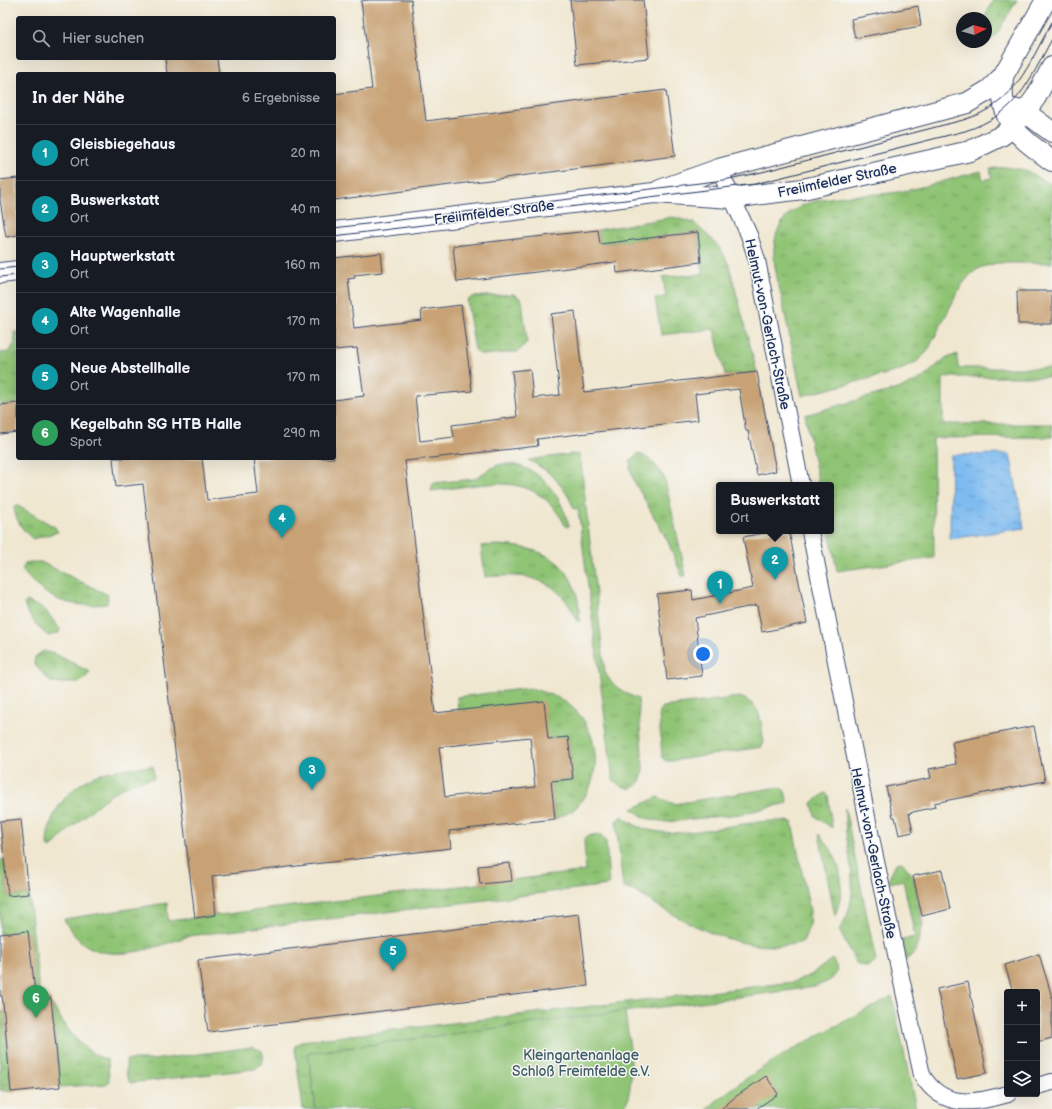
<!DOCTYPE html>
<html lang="de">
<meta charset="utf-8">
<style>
body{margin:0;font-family:"Balsamiq Sans",sans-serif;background:#20242c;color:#f1f3f6}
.controls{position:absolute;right:12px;bottom:12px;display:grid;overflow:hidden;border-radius:4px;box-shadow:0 4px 16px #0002}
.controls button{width:36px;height:36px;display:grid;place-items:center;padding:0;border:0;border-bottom:1px solid #363941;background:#171b24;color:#f1f3f6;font:20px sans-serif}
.compass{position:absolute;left:956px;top:12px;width:36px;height:36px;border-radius:50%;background:#171b24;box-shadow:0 4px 16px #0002;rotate:85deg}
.you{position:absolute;left:703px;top:654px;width:14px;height:14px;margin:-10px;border:3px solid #fff;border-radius:50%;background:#1a73e8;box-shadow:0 0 0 6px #1a73e833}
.badge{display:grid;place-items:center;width:26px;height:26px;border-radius:50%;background:#ea580c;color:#fff;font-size:13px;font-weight:700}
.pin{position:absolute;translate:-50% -33px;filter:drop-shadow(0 1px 2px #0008)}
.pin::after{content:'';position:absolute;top:21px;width:14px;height:12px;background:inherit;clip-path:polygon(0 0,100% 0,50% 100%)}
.popup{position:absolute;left:716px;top:482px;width:118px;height:52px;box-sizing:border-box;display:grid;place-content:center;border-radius:4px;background:#171b24;filter:drop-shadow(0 1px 3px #0005);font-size:13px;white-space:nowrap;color:#9ea1a6}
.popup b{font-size:15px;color:#f1f3f6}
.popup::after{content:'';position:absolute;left:50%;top:100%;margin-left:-8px;border:8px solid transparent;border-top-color:#171b24}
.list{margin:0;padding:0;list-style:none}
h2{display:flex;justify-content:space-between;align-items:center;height:52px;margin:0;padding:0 16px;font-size:17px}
h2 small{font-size:13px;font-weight:400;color:#9ea1a6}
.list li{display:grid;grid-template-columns:26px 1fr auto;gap:12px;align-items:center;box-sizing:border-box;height:56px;padding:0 16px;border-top:1px solid #363941}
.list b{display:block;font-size:15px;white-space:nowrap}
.list p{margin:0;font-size:13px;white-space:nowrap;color:#9ea1a6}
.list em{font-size:13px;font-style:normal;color:#9ea1a6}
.icon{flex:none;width:22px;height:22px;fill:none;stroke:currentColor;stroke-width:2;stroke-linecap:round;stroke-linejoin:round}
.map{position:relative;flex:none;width:1052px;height:1109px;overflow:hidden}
.search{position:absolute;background:#171b24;box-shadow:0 4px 16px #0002;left:16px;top:16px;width:320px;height:44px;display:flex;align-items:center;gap:10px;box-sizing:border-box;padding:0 14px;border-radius:4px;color:#9ea1a6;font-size:15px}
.panel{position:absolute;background:#171b24;box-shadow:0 4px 16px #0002;left:16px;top:72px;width:320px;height:388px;border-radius:4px}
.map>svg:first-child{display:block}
.grass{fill:url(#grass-tufts);stroke:#567a6a}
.garden{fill:#90c475;stroke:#567a6a}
.water{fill:url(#water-ripples);stroke:#4c75a7}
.building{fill:#c8a275;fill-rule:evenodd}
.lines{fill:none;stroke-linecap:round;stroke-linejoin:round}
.minor-casing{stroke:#3b4b6f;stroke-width:18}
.tertiary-casing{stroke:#3b4b6f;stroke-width:22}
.minor{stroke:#fff;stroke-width:16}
.tertiary{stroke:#fff;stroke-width:20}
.tram{stroke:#1b2f5e;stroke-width:1}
.labels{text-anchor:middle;stroke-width:3;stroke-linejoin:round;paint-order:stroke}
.street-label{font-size:14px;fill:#1b2f5e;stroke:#f6f6f2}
.park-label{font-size:14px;fill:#3e5c65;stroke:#f6f6f2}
</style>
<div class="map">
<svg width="1052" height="1109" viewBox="0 0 1052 1109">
<defs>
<pattern id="grass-tufts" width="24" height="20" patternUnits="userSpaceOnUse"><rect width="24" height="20" fill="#90c475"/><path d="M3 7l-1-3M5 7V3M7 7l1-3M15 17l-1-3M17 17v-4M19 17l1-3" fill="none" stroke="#75a063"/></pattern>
<pattern id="water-ripples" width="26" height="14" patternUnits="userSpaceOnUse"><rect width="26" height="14" fill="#7ebbf0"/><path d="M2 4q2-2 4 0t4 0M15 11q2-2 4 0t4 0" fill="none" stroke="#6698c6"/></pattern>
</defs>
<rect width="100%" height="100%" fill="#f6f6f2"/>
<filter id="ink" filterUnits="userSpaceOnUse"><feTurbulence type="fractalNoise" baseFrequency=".025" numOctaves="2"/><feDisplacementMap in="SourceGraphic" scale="8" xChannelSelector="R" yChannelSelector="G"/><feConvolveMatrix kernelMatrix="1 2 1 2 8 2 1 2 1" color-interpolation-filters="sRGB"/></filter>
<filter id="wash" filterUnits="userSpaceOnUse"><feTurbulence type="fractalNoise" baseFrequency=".012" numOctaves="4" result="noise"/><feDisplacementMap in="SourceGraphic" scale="16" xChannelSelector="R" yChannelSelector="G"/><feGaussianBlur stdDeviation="0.9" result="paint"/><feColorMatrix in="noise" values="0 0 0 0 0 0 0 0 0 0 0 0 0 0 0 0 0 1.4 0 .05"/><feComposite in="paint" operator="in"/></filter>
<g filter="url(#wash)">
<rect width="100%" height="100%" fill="#f0e7d0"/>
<!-- grass -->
<g class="grass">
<polygon points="993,0 1017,0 998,32 988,44 986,41 986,18 984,18"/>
<path d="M1004,167L1025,170L1052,185V263H997L979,268L970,275L961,286L927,352L915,363L898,371L802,396C795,364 789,332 782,300C779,284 773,266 774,249C778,186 855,199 898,192C926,187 953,178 981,171L983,180L992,178L990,169Z"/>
<polygon points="673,217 694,223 714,241 722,251 729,265 757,372 725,375 714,329 661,335 655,298 666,297 663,277 703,274 698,232 600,244 598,230"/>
<polygon points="514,294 522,300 527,342 518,352 482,355 475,351 467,301 472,297"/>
<polygon points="14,332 18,332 18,403 0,405 0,353 9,352 15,343"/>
<polygon points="957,354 958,368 1052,368 1052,377 943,377 943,424 1052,424 1052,437 933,438 934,558 837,571 829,531 831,531 831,485 819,485 805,415 904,387 924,377 943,360"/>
<path d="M638,453C652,459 658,467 665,480L686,576H682L668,542L634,481L630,469L631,461Z"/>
<path d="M572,454L580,455L605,672C610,685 626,694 638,699L643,766C643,777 641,783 631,789L621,786L613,780L578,509H574C565,486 550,470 528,460Z"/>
<path d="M502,464C537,462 562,495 569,526L566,527C536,467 485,485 431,491L433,483L474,479L495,466Z"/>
<path d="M16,505L55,527L58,532L33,539C23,531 15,520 14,507Z"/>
<path d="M496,545C533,546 567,555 577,596C579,604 579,613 580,621L578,622C558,577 530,573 485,577L481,546Z"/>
<path d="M30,562H41L108,595L107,604C69,608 47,601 22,570L25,564Z"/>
<path d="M27,601L45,610L60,629L59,633L48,636C37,626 29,618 24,604Z"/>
<path d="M43,651L55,654L90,672C81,687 65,683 51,682L34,664L35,657Z"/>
<path d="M529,688C545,692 561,697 573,708C602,734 604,785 572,811C567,814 561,816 555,819L551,781L572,779L568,737L548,739L458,711L457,697Z"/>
<path d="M740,697C763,705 760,721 764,742L762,747L672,761H666L662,758L659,713L663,707Z"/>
<path d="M153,766L154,778C122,782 101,801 78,822C69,830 59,838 51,848L47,846C47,815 67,788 95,776C113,768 134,768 153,766Z"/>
<polygon points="779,787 785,791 788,803 740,814 666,822 645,818 632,809 658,797 674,804"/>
<polygon points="825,793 828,795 832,828 815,816 812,803"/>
<path d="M845,808L876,961L867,967L856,963L839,930C866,891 843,851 845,808Z"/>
<path d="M622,816C664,854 740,814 792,822L810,911L809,926L803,942C743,958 683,922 634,891L623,888L616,821Z"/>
<path d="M598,834L606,840L609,885L189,936C145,951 90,973 64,919L167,903L168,921L586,871L584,840L587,836Z"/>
<path d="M819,834C842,859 847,885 835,916Z"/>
<polygon points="0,860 4,860 8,896 29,894 39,992 35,992 28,932 0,934"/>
<polygon points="902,862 913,876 923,925 915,952 906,960 902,940 915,937 903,880 890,883 889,878 896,863"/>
<path d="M832,959C847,979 822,984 808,988L308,1053L316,1109H303L295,1049V1046L302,1041L793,982L811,975Z"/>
<path d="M52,1004C66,1028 80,1051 108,1060L109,1081L107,1084L60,1087Z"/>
<polygon points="0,1012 4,1012 11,1092 0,1090"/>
<path d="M253,1047L262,1051C265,1060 263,1063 255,1069L130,1083L126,1074V1060H152Z"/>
</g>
<!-- garden -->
<g class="garden">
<path d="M892,996L916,1109H707C761,1061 829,1031 892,996Z"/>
<path d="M625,1011C629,1042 637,1080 624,1109H316L308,1053Z"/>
</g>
<!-- water -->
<polygon class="water" points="1010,454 1024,528 950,539 951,455"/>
<g id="blocks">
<!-- building -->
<g class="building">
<polygon points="369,0 411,0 426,121 666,90 675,156 334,200 334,94 372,89 361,1"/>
<polygon points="570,0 643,0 649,58 577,65"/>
<polygon points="918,6 921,26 855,38 851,19"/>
<polygon points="165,58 217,58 219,74 167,74"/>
<polygon points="17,178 18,235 6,237 0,200 0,180"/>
<polygon points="598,230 600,244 698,232 701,262 617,273 616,262 457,282 453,246"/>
<path d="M381,253L383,272L354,275L355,278L348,279L354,328L422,320L421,310L461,305L472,391L415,396L420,441L454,437L452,425L517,417L512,371L530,369L533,398L560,395L551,314L575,311L584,392L757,372L776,471L757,475L748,431H746L739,389L695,394L698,420L537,439L538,446L405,461L435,713L544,701L548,739L568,737L573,779L551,781L555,819L449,831L451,848L212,876L216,915L195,918L143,484L116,487L113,458H202L207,500L258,494L254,458H334V400L364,396L357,348L334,350V258ZM530,737L535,787L445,797L439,747Z"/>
<polygon points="1017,291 1052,291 1052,324 1018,324"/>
<polygon points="18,403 18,432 0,434 0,405"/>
<polygon points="775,531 789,531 807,623 762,632 757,605 695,618 702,676 667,680 657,594 692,590 693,600 753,588 743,537"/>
<polygon points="1034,726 1045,781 934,803 935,807 909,813 913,832 899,835 895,817 893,817 886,787 931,778 929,769 956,764 952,742"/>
<polygon points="21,819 29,894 8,896 0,821"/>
<polygon points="510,863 512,881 480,884 478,866"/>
<polygon points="942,870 950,909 922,916 913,876"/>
<polygon points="579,914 588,986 208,1032 198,960"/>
<polygon points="28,931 35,992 39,992 40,999 51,998 60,1087 11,1092 3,1003 2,996 0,996 0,934"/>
<polygon points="1039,954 1052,997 1052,1038 1037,1042 1037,992 1013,992 1005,965"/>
<polygon points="968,982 987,1073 957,1079 937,989"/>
<polygon points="766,1076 778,1094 756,1109 721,1109 735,1097"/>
</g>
</g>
</g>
<g filter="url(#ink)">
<use href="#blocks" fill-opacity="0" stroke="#3b4b6f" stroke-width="1"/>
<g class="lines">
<!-- minor casing -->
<g class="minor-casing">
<g id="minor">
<polyline points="719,169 749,235 757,260 801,485"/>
<path d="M810,531L874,852L922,1075C942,1109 973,1104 1008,1094"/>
<polyline points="1037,1086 1052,1082"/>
</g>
</g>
<!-- tertiary casing -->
<g class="tertiary-casing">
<g id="tertiary">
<path d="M1003,76C999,124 1017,135 1052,161"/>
<polyline points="1013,109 1025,112 1052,132"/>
<polyline points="660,190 719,169 967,103 989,90 1003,76 1046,0"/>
<polyline points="334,232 654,193 732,198 747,196 803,189 891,169 970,151 1001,136 1012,128 1025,112 1036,97 1052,67"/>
<polyline points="0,273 18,271"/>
</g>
</g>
<!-- minor -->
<use href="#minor" class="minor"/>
<!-- tertiary -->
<use href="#tertiary" class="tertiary"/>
<!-- tram -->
<g class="tram">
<path d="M334,228L724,180L762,172L963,120C1016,104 1027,67 1052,22"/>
<path d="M334,236L755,184L965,131C1017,114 1028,83 1052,39"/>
<polyline points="0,269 18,267"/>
<polyline points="0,277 18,275"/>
</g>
</g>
</g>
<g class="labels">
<!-- street labels -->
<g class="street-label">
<text transform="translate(837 180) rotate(-12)" y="5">Freiimfelder Straße</text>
<text transform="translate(494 212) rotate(-7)" y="5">Freiimfelder Straße</text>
<text transform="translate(768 324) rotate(78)" y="5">Helmut-von-Gerlach-Straße</text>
<text transform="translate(874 853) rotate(78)" y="5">Helmut-von-Gerlach-Straße</text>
</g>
<!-- park labels -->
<g class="park-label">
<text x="581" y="1060">Kleingartenanlage<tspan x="581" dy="16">Schloß Freimfelde e.V.</tspan></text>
</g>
</g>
</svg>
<div class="controls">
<button>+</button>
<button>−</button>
<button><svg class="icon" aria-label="layers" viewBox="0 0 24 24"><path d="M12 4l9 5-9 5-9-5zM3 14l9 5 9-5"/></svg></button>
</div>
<svg class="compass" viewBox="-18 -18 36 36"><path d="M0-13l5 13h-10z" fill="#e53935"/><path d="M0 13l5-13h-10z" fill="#9ea1a6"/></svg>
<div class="you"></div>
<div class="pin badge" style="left:720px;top:604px;background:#0f9aa8">1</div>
<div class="pin badge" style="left:775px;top:580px;background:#0f9aa8">2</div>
<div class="popup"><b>Buswerkstatt</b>Ort</div>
<div class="pin badge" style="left:312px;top:790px;background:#0f9aa8">3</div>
<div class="pin badge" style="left:282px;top:538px;background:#0f9aa8">4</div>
<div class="pin badge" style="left:393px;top:971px;background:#0f9aa8">5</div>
<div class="pin badge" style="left:36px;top:1018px;background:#2e9e5b">6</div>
<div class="search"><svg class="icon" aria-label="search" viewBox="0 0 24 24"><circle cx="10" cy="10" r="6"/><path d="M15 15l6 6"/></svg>Hier suchen</div>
<section class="panel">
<h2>In der Nähe<small>6 Ergebnisse</small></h2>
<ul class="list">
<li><span class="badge" style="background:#0f9aa8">1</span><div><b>Gleisbiegehaus</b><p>Ort</p></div><em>20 m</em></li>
<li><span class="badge" style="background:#0f9aa8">2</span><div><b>Buswerkstatt</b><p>Ort</p></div><em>40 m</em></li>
<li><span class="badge" style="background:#0f9aa8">3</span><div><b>Hauptwerkstatt</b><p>Ort</p></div><em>160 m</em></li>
<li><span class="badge" style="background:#0f9aa8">4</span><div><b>Alte Wagenhalle</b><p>Ort</p></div><em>170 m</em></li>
<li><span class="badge" style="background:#0f9aa8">5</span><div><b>Neue Abstellhalle</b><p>Ort</p></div><em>170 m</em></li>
<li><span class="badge" style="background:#2e9e5b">6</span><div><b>Kegelbahn SG HTB Halle</b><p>Sport</p></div><em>290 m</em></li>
</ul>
</section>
</div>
